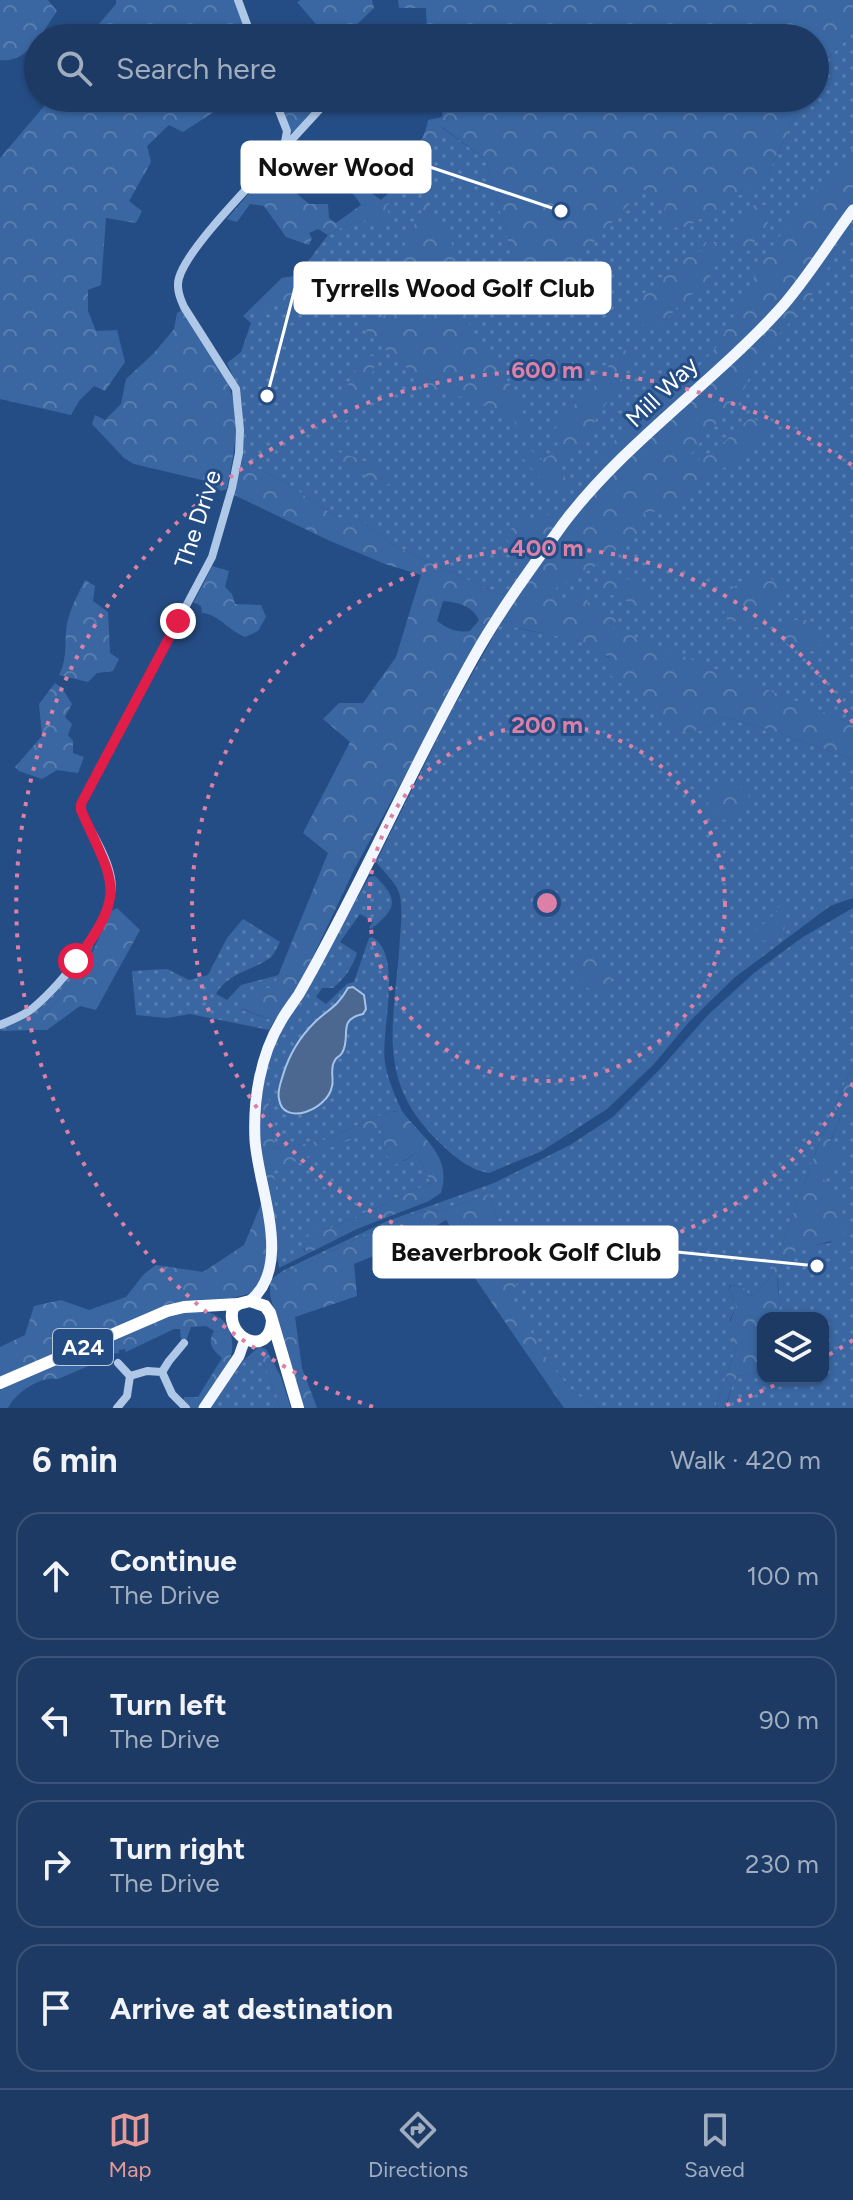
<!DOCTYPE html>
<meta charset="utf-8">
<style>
body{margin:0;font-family:Figtree,sans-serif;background:#25416a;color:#f1f3f6}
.controls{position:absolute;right:24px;bottom:24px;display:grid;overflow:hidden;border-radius:16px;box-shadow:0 2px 6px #0004}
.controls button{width:72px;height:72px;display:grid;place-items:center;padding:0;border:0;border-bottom:2px solid #3a5478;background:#1c3a64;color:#f1f3f6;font:40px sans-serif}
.stop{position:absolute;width:24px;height:24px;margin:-18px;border:6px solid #e11d48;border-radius:50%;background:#fff}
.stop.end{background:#e11d48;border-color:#fff;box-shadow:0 2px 8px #0008}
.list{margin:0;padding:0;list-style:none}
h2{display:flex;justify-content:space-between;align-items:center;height:104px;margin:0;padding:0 32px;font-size:34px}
h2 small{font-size:26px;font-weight:400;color:#a0adbf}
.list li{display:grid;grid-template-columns:52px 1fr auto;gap:24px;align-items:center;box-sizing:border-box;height:128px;margin:0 16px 16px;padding:0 16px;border:2px solid #3a5478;border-radius:24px}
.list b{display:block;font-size:30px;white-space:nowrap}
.list p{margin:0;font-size:26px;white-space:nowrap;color:#a0adbf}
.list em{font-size:26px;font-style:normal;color:#a0adbf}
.icon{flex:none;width:44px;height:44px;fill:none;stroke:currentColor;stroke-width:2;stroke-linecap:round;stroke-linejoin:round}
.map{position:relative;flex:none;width:853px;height:1408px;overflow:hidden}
.search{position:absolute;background:#1c3a64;box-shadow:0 2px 6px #0004;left:24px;right:24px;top:24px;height:88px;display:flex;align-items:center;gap:20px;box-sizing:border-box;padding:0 28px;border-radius:44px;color:#a0adbf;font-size:30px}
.sheet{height:680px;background:#1c3a64}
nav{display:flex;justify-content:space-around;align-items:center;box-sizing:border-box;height:112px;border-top:2px solid #3a5478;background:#1c3a64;font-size:22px;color:#a0adbf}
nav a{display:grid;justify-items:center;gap:4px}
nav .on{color:#e69b98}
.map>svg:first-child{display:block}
.grass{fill:url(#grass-dots);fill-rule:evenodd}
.forest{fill:url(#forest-crowns);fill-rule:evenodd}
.water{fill:#4c6891;stroke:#a4c3e9;stroke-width:2}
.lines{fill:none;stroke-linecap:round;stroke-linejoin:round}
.minor{stroke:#b0c8e8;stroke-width:8}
.major{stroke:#f2f6fe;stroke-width:11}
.highway{stroke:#fff;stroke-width:12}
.route{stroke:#e11d48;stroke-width:10}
.ring{fill:none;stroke:#dd80a5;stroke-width:4;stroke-dasharray:4 8}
.labels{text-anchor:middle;stroke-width:6;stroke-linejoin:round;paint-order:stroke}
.shield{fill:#254d85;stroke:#becada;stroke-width:2}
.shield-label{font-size:22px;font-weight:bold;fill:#fff}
.street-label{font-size:24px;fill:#fff;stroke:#254d85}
.centre{fill:#dd80a5;stroke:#254d85;stroke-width:4}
.ring-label{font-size:24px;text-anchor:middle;font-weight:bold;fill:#dd80a5;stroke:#254d85;stroke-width:6;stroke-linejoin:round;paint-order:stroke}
.leader{fill:none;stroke:#fff;stroke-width:3}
.callout-dot{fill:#fff;stroke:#254d85;stroke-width:3}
.callout{fill:#fff;stroke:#fff;stroke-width:3}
.callout-label{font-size:26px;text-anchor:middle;font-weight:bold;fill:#111}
</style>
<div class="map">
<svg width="853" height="1408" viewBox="0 0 853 1408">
<defs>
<pattern id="grass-dots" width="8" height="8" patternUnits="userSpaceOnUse" patternTransform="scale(2)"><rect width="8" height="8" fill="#3a67a2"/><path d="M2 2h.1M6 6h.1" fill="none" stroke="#587eb0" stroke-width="1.8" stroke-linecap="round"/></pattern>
<pattern id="forest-crowns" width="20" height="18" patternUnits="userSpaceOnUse" patternTransform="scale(2)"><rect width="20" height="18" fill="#3a67a2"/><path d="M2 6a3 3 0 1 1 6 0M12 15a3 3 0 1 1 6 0" fill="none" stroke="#587eb0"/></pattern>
</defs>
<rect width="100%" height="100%" fill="#254d85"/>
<!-- grass -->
<g class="grass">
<path d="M853,33V724L520,592L512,586L501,595L396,547L359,519H339L285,482L242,461C244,428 242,393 227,363L241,352L251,323L243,316L282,278L297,276L328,235L340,228L369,219L419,179L441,127L486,160L528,312L643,188L666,205L765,180L804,98H815V75L818,68Z"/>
<path d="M502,621C526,635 555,632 581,641C622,658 649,703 683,732L704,730L724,717L770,730L853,759V898L830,906L734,978L689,1022L654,1064L607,1109L542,1151L489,1173C469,1170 452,1155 438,1141C377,1082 393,1027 399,952C400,934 403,914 400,896C397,883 384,872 376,862L450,713Z"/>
<path d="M375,876C400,900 396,909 371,929L369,928L373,921L360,914L340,942L357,953C352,968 345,978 333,988H322L316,997L326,1004L347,984L354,982L369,938L372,937C404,955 380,1031 385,1063C388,1080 395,1096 402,1111L388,1112L324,1140L275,1149L268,1097L262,1095L269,1053L369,877ZM353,987L363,995L366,1009L363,1014C339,1019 350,1032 343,1049C341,1055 334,1059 333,1065C329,1079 334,1088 325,1102L279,1100L281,1083L292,1053L314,1023L336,1007L348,988Z"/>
<polygon points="853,908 853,1064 818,1146 770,1277 754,1296 749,1295 743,1287 730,1285 729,1290 736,1306 730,1320 737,1345 715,1408 601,1408 575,1394 550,1364 509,1296 520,1278 517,1264 506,1244 489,1194 441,1210 419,1212 361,1236 298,1268 284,1270 385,1222 494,1183 570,1145 613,1117 660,1069 708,1015 754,973 803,937"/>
<path d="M243,919L280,942C277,947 274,955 270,958C250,972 229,972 216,994L227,1000L241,985L279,975L273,988L241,1009L274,1021L269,1030L190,1014L167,1018L136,1015L132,971L167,969L189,980L208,975L227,938Z"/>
<polygon points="94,945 84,972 30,1030 0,1031 4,1026 33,1013"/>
<path d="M842,1113L853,1114V1408H726L732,1386L738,1376L756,1373L763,1355V1378H823V1318H777C782,1303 778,1294 778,1280C777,1251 808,1245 830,1243L846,1227L823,1181L825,1173L842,1156L830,1143Z"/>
<polygon points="380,1127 387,1156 404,1161 416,1153 431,1183 327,1230 303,1249 307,1254 279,1268 263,1171 294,1162"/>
<polygon points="256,1358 265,1366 280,1408 209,1408 244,1360"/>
</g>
<!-- forest -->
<g class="forest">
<path d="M0,0H48L57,11C43,31 28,64 0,60Z"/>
<polygon points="116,0 234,0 248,38 87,38 116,4"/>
<polygon points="301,0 372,0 374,8 346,35 347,38 328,38 297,2"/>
<polygon points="398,0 853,0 853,33 818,68 815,75 815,38 432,38 427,32 426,8 399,8"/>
<polygon points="51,98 235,98 183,132 169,125 147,146 151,162 129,201 142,211 136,223 106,218 101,285 88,290 88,311 96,331 117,330 125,362 105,391 94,386 79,401 71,415 0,399 0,158"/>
<polygon points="277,98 327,98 294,133 288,129"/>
<path d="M444,98H804L765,180L687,227L663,228L660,218L666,205L643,189L528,313L486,160L442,127L419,179L386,206L390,217L382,224L369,219L340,228L328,235L318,229L309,233L312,238L309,245L286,237L264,206L250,204L237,222L227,219L281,156L286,159L274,174L309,204H328L329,218L336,223L361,205C347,181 311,165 287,151L293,144L328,167L331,165L381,200C398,185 408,177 415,155C419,142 426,134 428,120L442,117Z"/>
<path d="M853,148V227L807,303L770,345L749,378L738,403L710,430L689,457L693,463L719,447L751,417L769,427L745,455L697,484L671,511L645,512L643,529L599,564L556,588L558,597L564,602L584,590L590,594L587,602L589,607L605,611L617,618L613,628L853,724V759L770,730L724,717L704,730L683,732L610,675L609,657L580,641L513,627L492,615L355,868L299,986L274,1021L240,1008L255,988H273L328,853L303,833L350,742L323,719L339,703H363L396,657L421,575L385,564L328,540L234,495L242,461L285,482L339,519H359L396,547L501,595L512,586L520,591L526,582L521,572L520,549L502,537C520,518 537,516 562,513L585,486L619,434L649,406L693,373L718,345L768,251L810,197L839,172ZM443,601C457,602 473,606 479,620L470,631C457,633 448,629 437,621Z"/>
<polygon points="426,203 452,244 461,293 470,326 511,386 532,433 523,437 511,415 428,385 382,347 361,325 386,315 397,263 410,233"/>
<polygon points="754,205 765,205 770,215 767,225 747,252 729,246 743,217"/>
<path d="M705,242H718L723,247C711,286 701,283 676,309C669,316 664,323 658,329H647L638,319L641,296L692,253L700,251Z"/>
<polygon points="297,276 302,278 293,295 298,305 298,315 290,318 278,304 264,314 254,306 282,278"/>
<path d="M182,310C200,338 227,369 234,403C240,431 232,461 227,489L221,491L206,481L134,464L124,458L92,424L95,415L105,420L121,404L126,379L154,353L174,329L177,313Z"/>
<polygon points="619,350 634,351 634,359 578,448 560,470 569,483 562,490 548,487 519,454 527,446 541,460 551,455 558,445 553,433 562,417 596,385"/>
<polygon points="538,352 551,356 559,368 550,381 539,383 526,375 527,359"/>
<polygon points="380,354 368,383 360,392 363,407 356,415 349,417 347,423 340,421 337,418 347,404 343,394 362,359"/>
<polygon points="330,449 376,465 394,477 388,485 336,463 329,456"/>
<path d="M212,566L229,571L225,587L232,594L235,604L261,605L266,617L258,631L245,637C228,630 218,614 202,613L201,606L194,602Z"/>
<polygon points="613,574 621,581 635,577 649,599 644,608 594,588 597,583 604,582"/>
<path d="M765,577L780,582L785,591C774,603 768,617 756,628L746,620L728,622L723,609V596L744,579Z"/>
<path d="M85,580L95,586L93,601L108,612L110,653L119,659L113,671L97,673L88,682L59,675C68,658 64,642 67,623C71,607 78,594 85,580Z"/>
<polygon points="786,620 810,620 823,643 815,651 806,652 775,639"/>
<polygon points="55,683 62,688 72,704 65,717 72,724 68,735 73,741 73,753 84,757 78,773 57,770 42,779 19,771 15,767 42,736 39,704"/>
<polygon points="736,783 748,793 751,804 733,822 721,819 707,805 716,788"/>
<polygon points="782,904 786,911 784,932 775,938 759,942 754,940 754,931 769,920"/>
<polygon points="117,908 140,930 96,1010 80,1006 47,1030 30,1030 84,972 110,912"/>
<polygon points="590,950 608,967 612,986 599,993 581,985 568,960"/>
<path d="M853,1064V1114L842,1113L830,1142L842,1156L839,1166L825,1173L824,1180L833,1187L846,1227L843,1236C820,1249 784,1242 778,1275C775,1291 784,1299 777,1318H763V1355L756,1373L738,1376L732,1386L725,1408H715L737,1345C726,1332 730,1321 736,1306L729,1290L731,1285L743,1287L749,1295L754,1296L770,1277L818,1146Z"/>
<path d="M262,1095L268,1097L275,1149L324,1140L388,1112L402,1111C422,1138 453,1156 441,1193L429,1201L357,1229L307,1254L302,1244L318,1223L327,1230L431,1183L416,1153L395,1165L387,1156L380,1128L294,1162L293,1165L273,1169L277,1195L274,1198L276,1210L281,1217L279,1236L287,1244V1252L276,1257L259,1136Z"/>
<polygon points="489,1194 506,1244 517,1263 520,1278 510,1296 550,1364 575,1394 601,1408 564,1408 470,1271 470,1257 446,1220 414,1239 354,1264 357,1296 295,1317 302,1368 317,1408 304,1408 295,1386 270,1295 270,1280 284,1270 298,1268 361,1236 419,1212 441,1210"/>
<polygon points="262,1202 268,1236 267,1268 255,1292 226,1300 192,1301 0,1379 0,1347 25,1335 34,1306 61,1300 89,1310 126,1297 144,1274 156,1265 203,1272 244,1245"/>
<path d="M200,1310C215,1314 224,1317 230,1332C240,1361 215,1385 200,1408H188L182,1401L185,1397H198L222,1358C212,1349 207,1343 214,1331L206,1326L191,1327L186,1341H181L180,1329H174L126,1352L125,1349L119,1350V1353L110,1354L107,1358L58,1379C41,1375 15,1393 8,1408H0V1388L165,1315Z"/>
<polygon points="259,1347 266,1349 281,1377 291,1408 280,1408 265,1366 256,1358 244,1360"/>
</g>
<!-- water -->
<path class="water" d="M353,987L364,995L366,1009L363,1014C336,1020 352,1036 342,1053C338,1059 337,1055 334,1062C330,1069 334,1079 332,1086C328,1110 283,1127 279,1099C277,1091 281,1082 283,1075C289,1055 300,1037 314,1023C329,1008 336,1009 348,988Z"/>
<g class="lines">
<!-- minor -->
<g class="minor">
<polyline points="238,0 252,38"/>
<polyline points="285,147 330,98"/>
<path d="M0,1025C11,1020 24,1016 33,1008C62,984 118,918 111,878C107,854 90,832 81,810V804L212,557L232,488L239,453L240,430L236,389L184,307C180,298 176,288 179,278C188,246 259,177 284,148L287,131L274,98"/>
<polyline points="118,1363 130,1376 147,1371 162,1372 172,1394 186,1408"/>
<polyline points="162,1372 169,1361 184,1343"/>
<polyline points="117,1408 127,1396 130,1376"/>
</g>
<!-- major -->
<g class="major">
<path d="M250,1301C294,1265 258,1188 255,1140C253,1100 260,1056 281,1021C286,1012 293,1003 299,994C364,881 414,761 479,648C504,605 534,564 563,524C624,443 712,384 780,309C807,279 829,242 853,210"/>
<polyline points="204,1408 239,1356 245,1339"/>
</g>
<!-- highway -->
<g class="highway">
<path d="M238,1304L233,1308C224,1338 269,1359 272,1321"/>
<polyline points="0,1383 167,1311 184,1307 238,1304 250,1301 265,1306 270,1313 298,1408"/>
</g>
</g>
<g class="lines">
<!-- route -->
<path class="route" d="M76,961C129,890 113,883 81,810V804L178,621"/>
</g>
<!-- distance rings -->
<g class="ring">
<circle cx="547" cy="903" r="178"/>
<path d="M853 1083A355 355 0 1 1 853 723"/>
<path d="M853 1340A533 533 0 0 1 825 1357M785 1380A533 533 0 0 1 721 1407M373 1407A533 533 0 1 1 853 466"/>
</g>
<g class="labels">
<!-- shield labels -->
<rect class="shield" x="53" y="1329" width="60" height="36" rx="6"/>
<g class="shield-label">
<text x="83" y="1355">A24</text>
</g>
<!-- street labels -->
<g class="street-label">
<text transform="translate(662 392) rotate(-44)" y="8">Mill Way</text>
<text transform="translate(198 519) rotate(-72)" y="8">The Drive</text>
</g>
</g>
<circle cx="547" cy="903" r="12" class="centre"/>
<g class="ring-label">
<text x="547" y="378">600 m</text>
<text x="547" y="556">400 m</text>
<text x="547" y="733">200 m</text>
</g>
<!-- callouts -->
<path class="leader" d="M561 211L430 167M267 396L295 288M817 1266L677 1252"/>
<g class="callout-dot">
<circle cx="561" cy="211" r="8"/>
<circle cx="267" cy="396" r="8"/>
<circle cx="817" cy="1266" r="8"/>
</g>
<g class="callout">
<rect x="242" y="142" width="188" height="50" rx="8"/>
<rect x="295" y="263" width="315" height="50" rx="8"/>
<rect x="374" y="1227" width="303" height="50" rx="8"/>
</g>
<g class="callout-label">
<text x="336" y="176">Nower Wood</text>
<text x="453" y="297">Tyrrells Wood Golf Club</text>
<text x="526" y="1261">Beaverbrook Golf Club</text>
</g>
</svg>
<div class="controls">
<button><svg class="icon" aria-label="layers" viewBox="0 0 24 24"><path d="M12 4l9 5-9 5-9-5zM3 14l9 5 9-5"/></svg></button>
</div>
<div class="stop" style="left:76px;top:961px"></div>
<div class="stop end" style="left:178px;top:621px"></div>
<div class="search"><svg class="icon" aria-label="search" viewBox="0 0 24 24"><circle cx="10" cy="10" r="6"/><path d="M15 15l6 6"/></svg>Search here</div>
</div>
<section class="sheet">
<h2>6 min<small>Walk · 420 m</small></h2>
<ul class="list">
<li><svg class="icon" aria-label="ahead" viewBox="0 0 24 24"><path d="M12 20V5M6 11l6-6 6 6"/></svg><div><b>Continue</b><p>The Drive</p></div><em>100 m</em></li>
<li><svg class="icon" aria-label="left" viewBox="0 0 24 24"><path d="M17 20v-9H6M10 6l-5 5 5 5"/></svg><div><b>Turn left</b><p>The Drive</p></div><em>90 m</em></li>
<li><svg class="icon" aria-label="right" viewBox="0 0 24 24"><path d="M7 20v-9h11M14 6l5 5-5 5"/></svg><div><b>Turn right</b><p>The Drive</p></div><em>230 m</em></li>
<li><svg class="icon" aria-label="arrive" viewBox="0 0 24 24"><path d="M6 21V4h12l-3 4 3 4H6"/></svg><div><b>Arrive at destination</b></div></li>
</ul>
</section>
<nav>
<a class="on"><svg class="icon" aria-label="map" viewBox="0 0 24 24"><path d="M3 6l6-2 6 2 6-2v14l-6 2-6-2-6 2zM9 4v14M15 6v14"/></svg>Map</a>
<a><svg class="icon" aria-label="directions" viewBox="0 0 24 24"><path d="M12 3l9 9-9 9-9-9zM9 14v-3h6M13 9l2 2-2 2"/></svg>Directions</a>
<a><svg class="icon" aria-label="saved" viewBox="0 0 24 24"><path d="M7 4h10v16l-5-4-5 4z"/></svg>Saved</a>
</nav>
